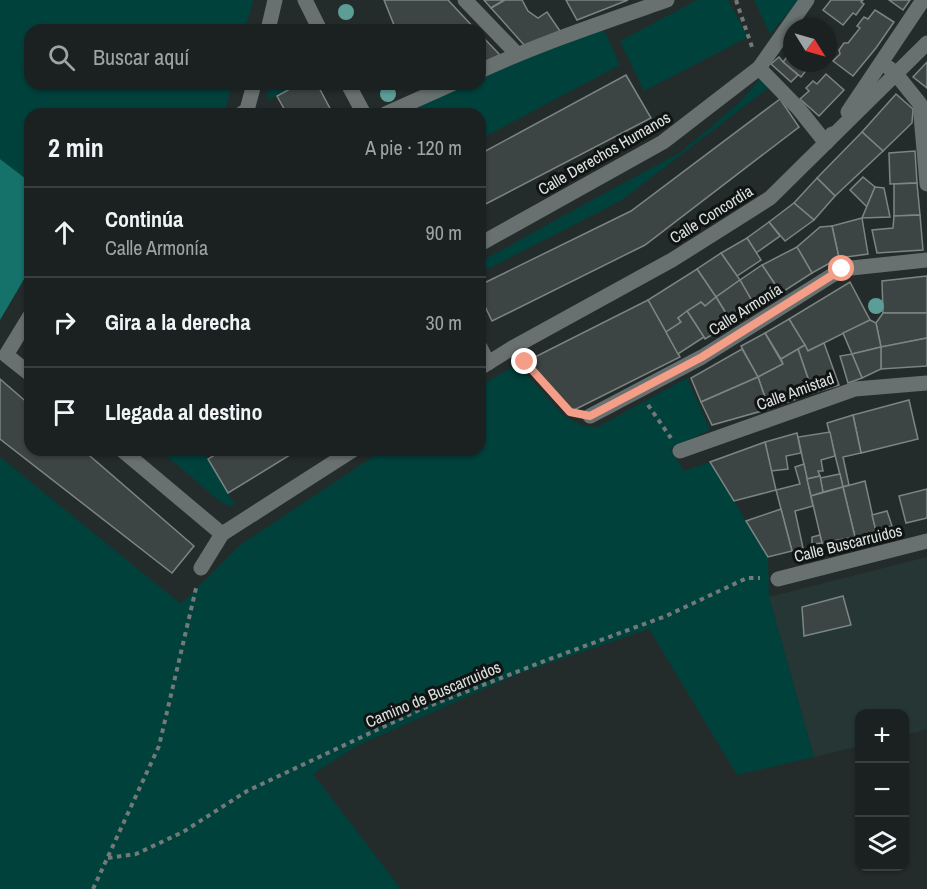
<!DOCTYPE html>
<html lang="es">
<meta charset="utf-8">
<style>
body{margin:0;font-family:"Archivo Narrow",sans-serif;background:#282e2d;color:#f1f3f6}
.controls{position:absolute;right:18px;bottom:18px;display:grid;overflow:hidden;border-radius:12px;box-shadow:0 2px 4px #0004}
.controls button{width:54px;height:54px;display:grid;place-items:center;padding:0;border:0;border-bottom:2px solid #393e3e;background:#1b2120;color:#f1f3f6;font:30px sans-serif}
.compass{position:absolute;left:783px;top:18px;width:54px;height:54px;border-radius:50%;background:#1b2120;box-shadow:0 2px 4px #0004;rotate:127deg}
.stop{position:absolute;width:18px;height:18px;margin:-14px;border:4px solid #f49e87;border-radius:50%;background:#fff}
.stop.end{background:#f49e87;border-color:#fff;box-shadow:0 2px 6px #0008}
.list{margin:0;padding:0;list-style:none}
h2{display:flex;justify-content:space-between;align-items:center;height:78px;margin:0;padding:0 24px;font-size:26px}
h2 small{font-size:20px;font-weight:400;color:#a0a3a5}
.list li{display:grid;grid-template-columns:39px 1fr auto;gap:18px;align-items:center;box-sizing:border-box;height:90px;padding:0 24px;border-top:2px solid #393e3e}
.list b{display:block;font-size:22px;white-space:nowrap}
.list p{margin:0;font-size:20px;white-space:nowrap;color:#a0a3a5}
.list em{font-size:20px;font-style:normal;color:#a0a3a5}
.icon{flex:none;width:33px;height:33px;fill:none;stroke:currentColor;stroke-width:2;stroke-linecap:round;stroke-linejoin:round}
.map{position:relative;flex:none;width:927px;height:889px;overflow:hidden}
.search{position:absolute;background:#1b2120;box-shadow:0 2px 4px #0004;left:24px;top:24px;width:462px;height:66px;display:flex;align-items:center;gap:15px;box-sizing:border-box;padding:0 21px;border-radius:18px;color:#a0a3a5;font-size:22px}
.panel{position:absolute;background:#1b2120;box-shadow:0 2px 4px #0004;left:24px;top:108px;width:462px;height:348px;border-radius:18px}
.map>svg:first-child{display:block}
.built{fill:#263634}
.green{fill:#01413c}
.forest{fill:#14726a}
.building{fill:#3d4544;stroke:#7b8583;stroke-width:1.5}
.lines{fill:none;stroke-linecap:round;stroke-linejoin:round}
.path{stroke:#727978;stroke-width:4;stroke-dasharray:4.5 4.5;stroke-linecap:butt}
.minor{stroke:#687170;stroke-width:15}
.tree{fill:#5c9e97}
.route{stroke:#f49e87;stroke-width:8}
.labels{text-anchor:middle;stroke-width:6;stroke-linejoin:round;paint-order:stroke}
.street-label{font-size:16px;fill:#dde2e1;stroke:#101413}
</style>
<div class="map">
<svg width="927" height="889" viewBox="0 0 927 889">
<rect width="100%" height="100%" fill="#242c2b"/>
<!-- built -->
<polygon class="built" points="927,557 927,729 905,735 904,714 860,714 859,746 814,757 769,597"/>
<!-- green -->
<g class="green">
<polygon points="0,0 253,0 245,30 30,30 30,84 232,84 226,107 216,114 30,114 30,182 0,159"/>
<polygon points="697,0 728,0 748,37 644,91 620,41"/>
<polygon points="754,0 799,0 770,34"/>
<polygon points="603,28 620,65 480,139 480,114 399,114 468,84 480,84 480,79 559,44"/>
<polygon points="760,79 768,88 622,200 480,273 480,262 592,200 681,152 739,103"/>
<polygon points="270,84 299,84 269,100 268,94"/>
<polygon points="517,364 564,416 583,426 598,427 687,378 710,430 670,449 684,471 710,462 768,557 769,597 814,757 737,775 649,629 518,674 357,746 313,774 401,889 0,889 0,457 181,604 240,545 383,450 480,450 480,386"/>
<path d="M160,450H202L235,505C228,507 223,503 217,499Z"/>
</g>
<!-- forest -->
<polygon class="forest" points="0,159 30,182 30,269 0,320"/>
<!-- building -->
<g class="building">
<polygon points="384,0 448,0 476,30 396,30"/>
<polygon points="484,0 504,0 491,8"/>
<polygon points="505,0 522,0 528,11 538,18 547,12 560,31 525,46 491,8"/>
<polygon points="566,0 628,0 577,20"/>
<polygon points="831,0 863,0 861,2 864,4 856,15 853,13 843,25 823,10"/>
<polygon points="889,0 910,0 903,10"/>
<polygon points="875,10 894,22 876,48 853,76 833,61 840,54 839,50 844,43 848,43 860,28 857,26 864,17 868,19"/>
<polygon points="480,34 500,55 480,64"/>
<polygon points="792,51 792,63 819,63 812,71 808,68 801,77 783,62"/>
<polygon points="779,57 783,62 798,75 791,82 771,64"/>
<polygon points="927,62 927,88 913,77"/>
<polygon points="826,74 844,90 819,116 800,99 809,91 806,88 813,81 817,84"/>
<polygon points="626,75 651,118 480,207 480,154"/>
<polygon points="299,84 317,84 333,114 287,114 277,96"/>
<polygon points="896,94 913,109 912,123 883,151 862,132"/>
<polygon points="780,99 799,127 645,245 492,321 480,296 480,285 631,211"/>
<polygon points="862,132 883,151 835,196 817,178"/>
<polygon points="915,151 917,183 890,184 889,153"/>
<polygon points="863,177 875,187 867,207 850,190"/>
<polygon points="817,178 835,196 814,220 794,203"/>
<polygon points="917,183 920,215 894,216 894,184"/>
<polygon points="875,187 884,188 890,217 862,218"/>
<polygon points="794,203 814,220 785,241 769,222"/>
<polygon points="920,215 923,250 877,253 872,230 893,228 894,216"/>
<polygon points="862,218 868,254 839,258 832,226"/>
<polygon points="769,222 780,236 756,253 747,238"/>
<polygon points="832,226 839,258 812,273 797,247 820,227"/>
<polygon points="747,238 761,260 737,276 721,253"/>
<polygon points="797,247 812,273 781,293 762,265"/>
<polygon points="721,253 740,280 716,297 697,269"/>
<polygon points="762,265 781,293 756,308 740,280"/>
<polygon points="697,269 716,297 705,306 701,302 678,318 681,322 666,332 648,300"/>
<polygon points="927,276 927,313 883,313 882,281"/>
<polygon points="740,280 756,308 732,323 716,297"/>
<polygon points="850,282 870,320 808,351 789,319"/>
<polygon points="716,297 732,323 705,339 687,311 701,302 705,306"/>
<polygon points="648,300 680,357 570,412 525,362"/>
<polygon points="687,311 704,337 678,354 666,332 681,322 678,318"/>
<polygon points="883,313 927,313 927,338 881,347 876,323"/>
<polygon points="789,319 805,345 781,359 765,333"/>
<polygon points="870,320 876,323 881,347 852,354 843,333"/>
<polygon points="765,333 783,364 758,377 741,346"/>
<polygon points="927,338 927,366 881,369 881,347"/>
<polygon points="824,343 839,385 813,393 798,349 805,345 808,351"/>
<polygon points="881,347 881,369 862,378 852,354"/>
<polygon points="742,349 758,377 701,402 691,378"/>
<polygon points="798,349 813,393 769,409 758,377 783,364 781,359"/>
<polygon points="852,354 862,378 848,383 840,356"/>
<polygon points="758,377 769,409 712,425 701,402"/>
<polygon points="0,379 30,405 30,450 83,450 194,546 172,573 0,439"/>
<polygon points="909,400 918,439 861,453 853,415"/>
<polygon points="853,415 861,453 843,457 849,485 843,487 827,423"/>
<polygon points="830,432 835,456 821,460 823,471 818,471 820,476 807,479 798,437"/>
<polygon points="797,433 801,453 786,456 788,469 771,471 765,442"/>
<polygon points="765,442 776,490 734,501 710,462"/>
<polygon points="223,450 298,450 228,493 208,459"/>
<polygon points="804,464 813,506 795,511 803,548 792,551 776,490 800,484 795,467"/>
<polygon points="840,474 843,487 823,492 820,478"/>
<polygon points="820,476 823,492 811,496 807,479"/>
<polygon points="865,481 876,531 855,537 843,487"/>
<polygon points="843,487 855,537 822,543 811,496"/>
<polygon points="927,489 927,518 906,523 899,496"/>
<polygon points="781,509 792,551 768,557 746,521"/>
<polygon points="887,511 892,526 876,531 872,515"/>
<polygon points="820,535 822,543 812,544 812,537"/>
<polygon points="843,596 851,625 804,636 802,607"/>
</g>
<g class="lines">
<!-- path -->
<g class="path">
<polyline points="736,0 752,47"/>
<polyline points="525,362 570,412 573,413"/>
<polyline points="648,405 671,438"/>
<polyline points="108,858 136,854 183,832 247,791 419,710 547,660 666,616 747,578 760,578"/>
<polyline points="93,889 159,746 197,584"/>
</g>
<!-- minor -->
<g class="minor">
<polyline points="305,0 320,30"/>
<polyline points="465,0 517,54"/>
<polyline points="268,30 275,0"/>
<polyline points="759,68 798,108 826,143 832,134"/>
<polyline points="889,68 896,74 920,104 927,184"/>
<path d="M480,71C541,43 604,22 667,0"/>
<polyline points="348,84 364,114"/>
<polyline points="848,112 923,0"/>
<polyline points="241,114 247,110 254,84"/>
<polyline points="385,114 452,84"/>
<polyline points="480,244 663,142 759,68 807,0"/>
<polyline points="30,316 6,355 30,374"/>
<polyline points="480,347 488,363"/>
<polyline points="480,368 512,348 672,260 770,198 927,43"/>
<polyline points="590,416 702,357 842,269 927,260"/>
<polyline points="122,450 222,534"/>
<polyline points="680,451 855,389 927,383"/>
<polyline points="201,568 222,534 353,450"/>
<polyline points="778,579 927,541"/>
</g>
</g>
<!-- trees -->
<g class="tree">
<circle cx="346" cy="12" r="8"/>
<circle cx="388" cy="94" r="8"/>
<circle cx="876" cy="306" r="8"/>
</g>
<g class="lines">
<!-- route -->
<polyline class="route" points="525,362 570,412 590,416 702,357 842,269"/>
</g>
<g class="labels">
<!-- street labels -->
<g class="street-label">
<text transform="translate(604 153) rotate(-30)" y="6">Calle Derechos Humanos</text>
<text transform="translate(711 214) rotate(-32)" y="6">Calle Concordia</text>
<text transform="translate(745 309) rotate(-32)" y="6">Calle Armonía</text>
<text transform="translate(795 391) rotate(-20)" y="6">Calle Amistad</text>
<text transform="translate(848 543) rotate(-14)" y="6">Calle Buscarruidos</text>
<text transform="translate(433 694) rotate(-23)" y="6">Camino de Buscarruidos</text>
</g>
</g>
</svg>
<div class="controls">
<button>+</button>
<button>−</button>
<button><svg class="icon" aria-label="layers" viewBox="0 0 24 24"><path d="M12 4l9 5-9 5-9-5zM3 14l9 5 9-5"/></svg></button>
</div>
<svg class="compass" viewBox="-18 -18 36 36"><path d="M0-13l5 13h-10z" fill="#e53935"/><path d="M0 13l5-13h-10z" fill="#a0a3a5"/></svg>
<div class="stop" style="left:842px;top:269px"></div>
<div class="stop end" style="left:525px;top:362px"></div>
<div class="search"><svg class="icon" aria-label="search" viewBox="0 0 24 24"><circle cx="10" cy="10" r="6"/><path d="M15 15l6 6"/></svg>Buscar aquí</div>
<section class="panel">
<h2>2 min<small>A pie · 120 m</small></h2>
<ul class="list">
<li><svg class="icon" aria-label="ahead" viewBox="0 0 24 24"><path d="M12 20V5M6 11l6-6 6 6"/></svg><div><b>Continúa</b><p>Calle Armonía</p></div><em>90 m</em></li>
<li><svg class="icon" aria-label="right" viewBox="0 0 24 24"><path d="M7 20v-9h11M14 6l5 5-5 5"/></svg><div><b>Gira a la derecha</b></div><em>30 m</em></li>
<li><svg class="icon" aria-label="arrive" viewBox="0 0 24 24"><path d="M6 21V4h12l-3 4 3 4H6"/></svg><div><b>Llegada al destino</b></div></li>
</ul>
</section>
</div>
